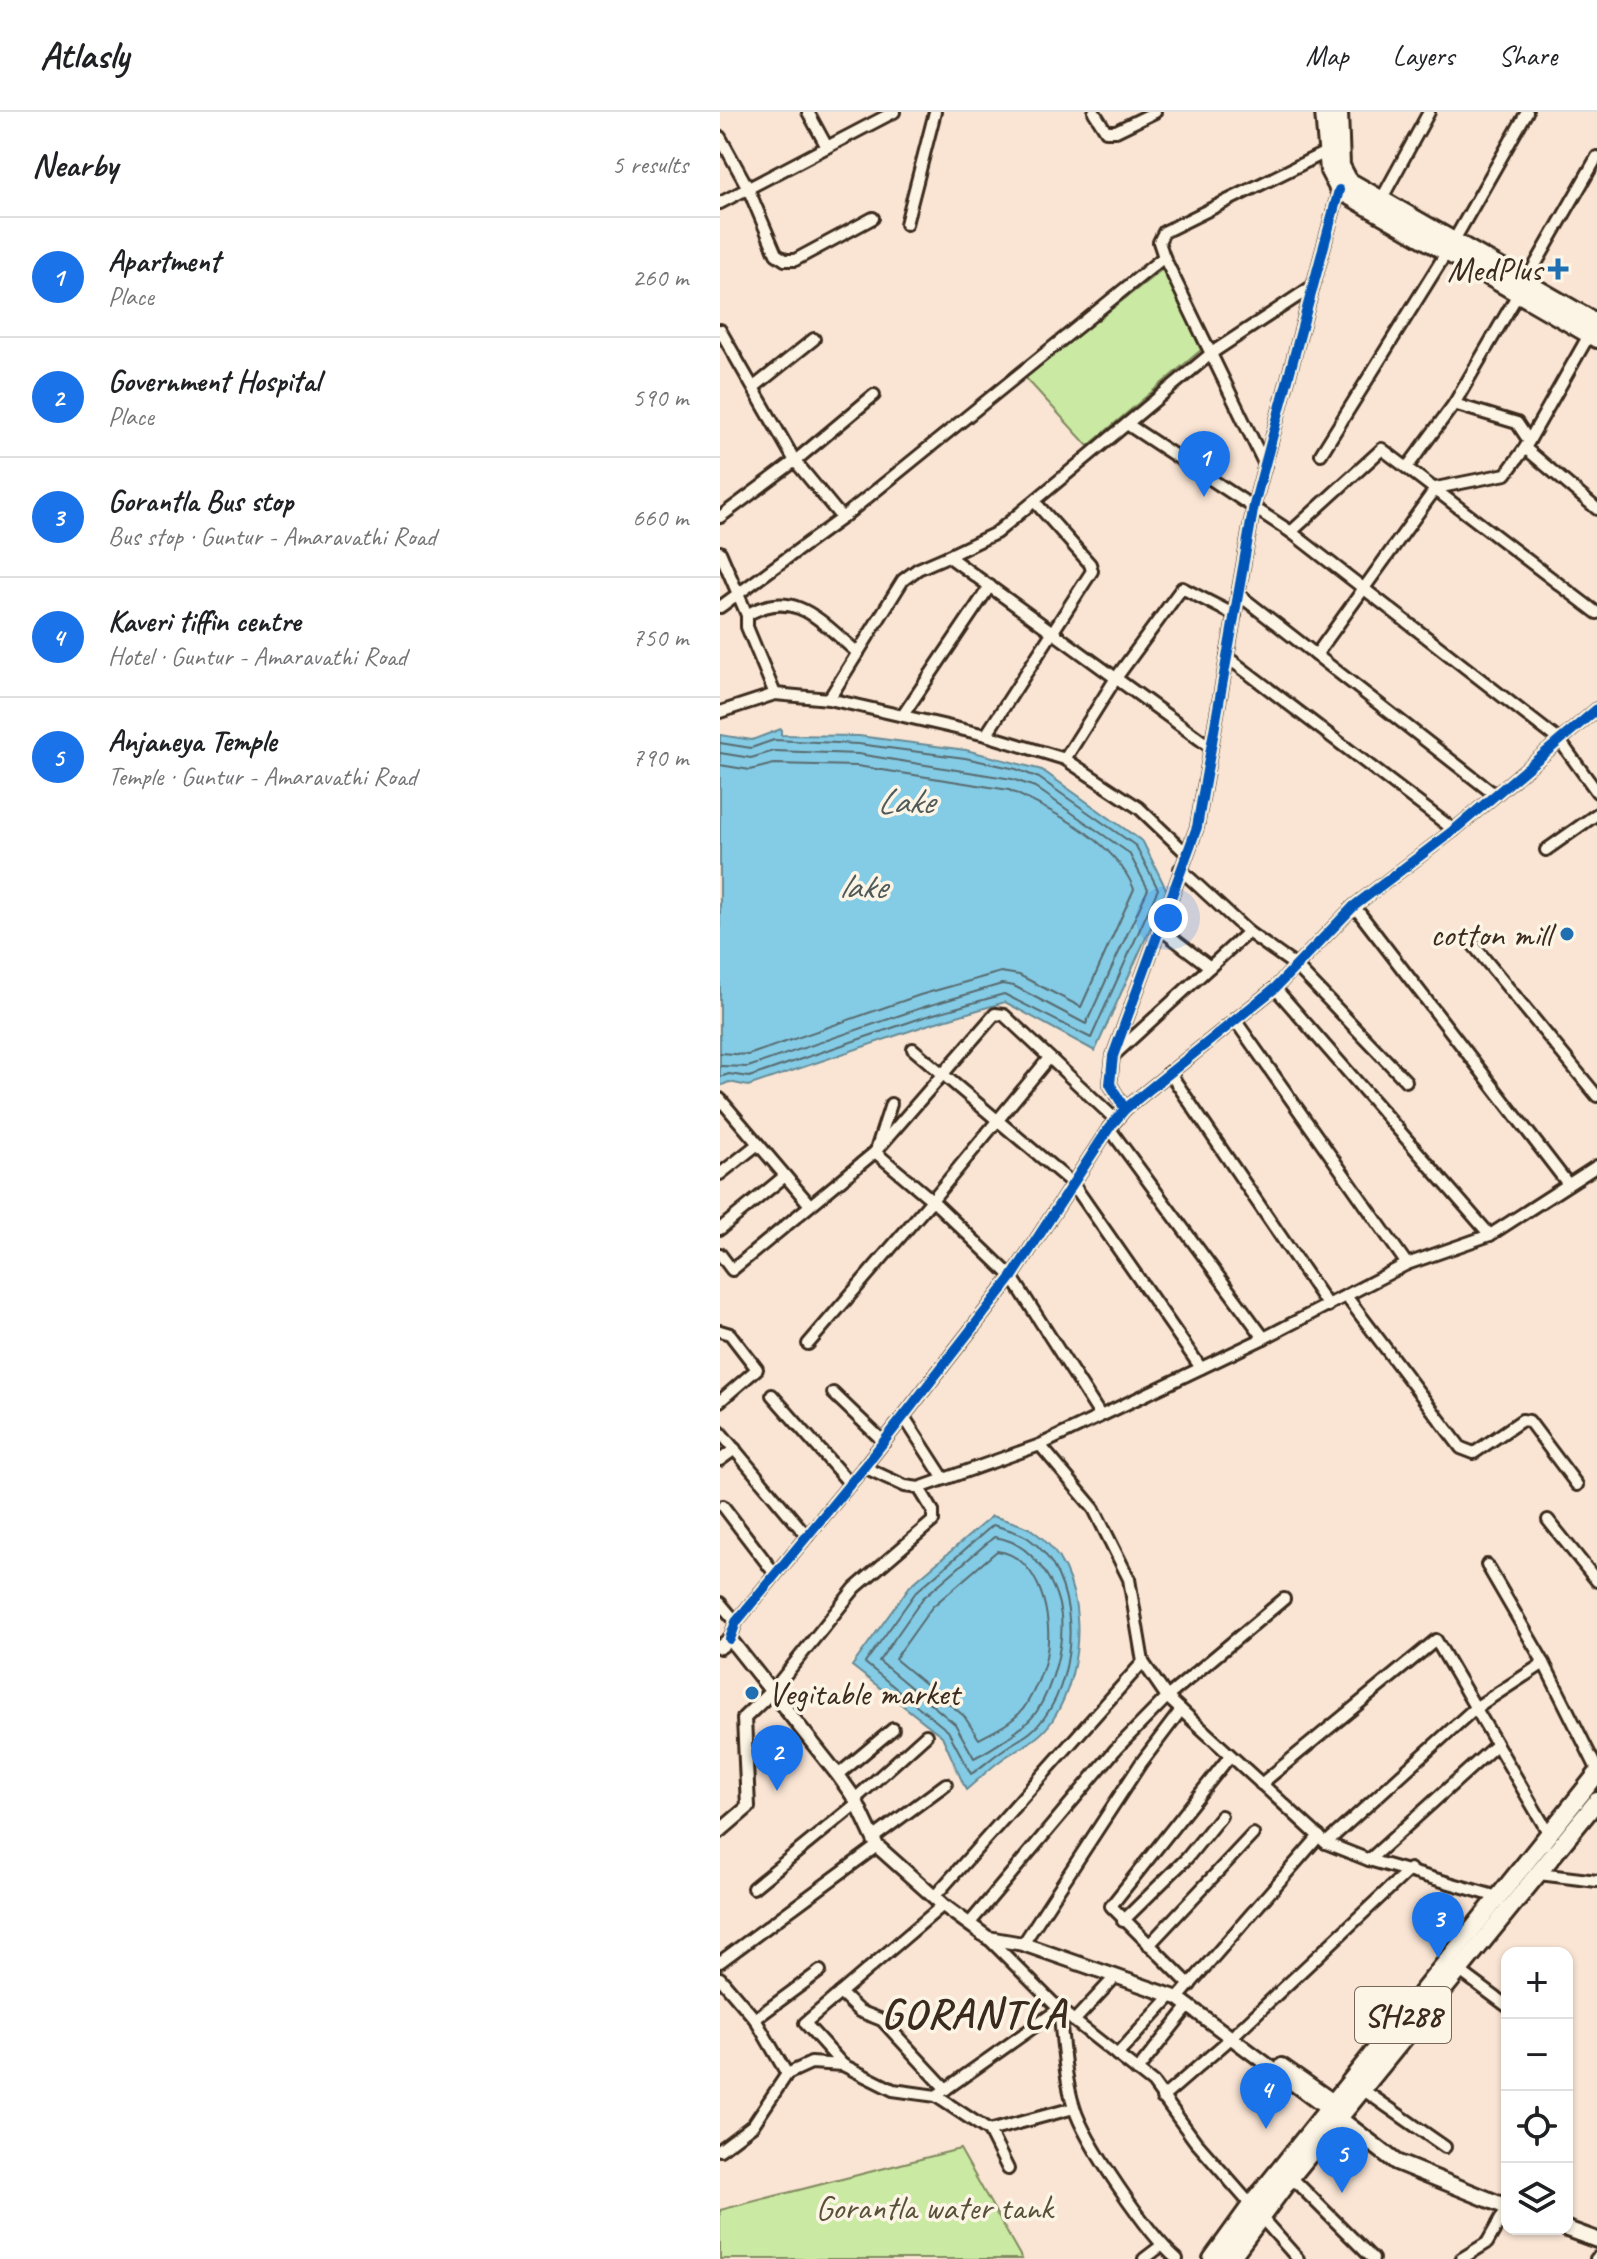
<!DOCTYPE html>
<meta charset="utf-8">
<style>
body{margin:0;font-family:Caveat,sans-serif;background:#f6f6f6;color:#202124}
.controls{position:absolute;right:24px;bottom:24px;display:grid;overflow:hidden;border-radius:16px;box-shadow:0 2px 6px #0004}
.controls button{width:72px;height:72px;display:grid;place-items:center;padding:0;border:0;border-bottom:2px solid #e0e0e0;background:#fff;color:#202124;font:40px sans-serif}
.you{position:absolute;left:448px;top:806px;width:28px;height:28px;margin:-20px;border:6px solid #fff;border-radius:50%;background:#1a73e8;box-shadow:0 0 0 12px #1a73e833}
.badge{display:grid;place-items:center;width:52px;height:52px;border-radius:50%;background:#1a73e8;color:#fff;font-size:26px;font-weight:700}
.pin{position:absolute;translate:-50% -66px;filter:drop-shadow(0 2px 4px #0008)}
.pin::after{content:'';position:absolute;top:42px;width:28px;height:24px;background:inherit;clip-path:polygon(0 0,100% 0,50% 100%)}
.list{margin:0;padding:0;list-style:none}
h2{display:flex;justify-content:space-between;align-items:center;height:104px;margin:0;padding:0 32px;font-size:34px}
h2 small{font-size:26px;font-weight:400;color:#757577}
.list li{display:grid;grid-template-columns:52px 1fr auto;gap:24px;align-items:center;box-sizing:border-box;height:120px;padding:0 32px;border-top:2px solid #e0e0e0}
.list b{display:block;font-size:30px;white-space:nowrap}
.list p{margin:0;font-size:26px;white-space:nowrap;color:#757577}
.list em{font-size:26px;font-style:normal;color:#757577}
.icon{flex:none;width:44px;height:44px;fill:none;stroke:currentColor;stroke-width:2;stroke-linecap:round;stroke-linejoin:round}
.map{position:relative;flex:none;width:877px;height:2147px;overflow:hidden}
header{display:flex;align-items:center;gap:48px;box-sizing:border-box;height:112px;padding:0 40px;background:#fff;border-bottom:2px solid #e0e0e0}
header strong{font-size:38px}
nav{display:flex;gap:44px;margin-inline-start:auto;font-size:28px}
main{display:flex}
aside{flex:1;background:#fff}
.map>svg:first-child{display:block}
.green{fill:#caeaa3;stroke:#828a60;stroke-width:2}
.water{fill:#84cbe5;stroke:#678b95;stroke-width:2}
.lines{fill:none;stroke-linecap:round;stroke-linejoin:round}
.shore{stroke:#586a6e;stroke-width:2}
.minor-casing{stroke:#3b2a1e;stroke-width:16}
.tertiary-casing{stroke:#3b2a1e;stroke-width:18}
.secondary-casing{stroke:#3b2a1e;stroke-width:20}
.primary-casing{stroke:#3b2a1e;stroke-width:22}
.minor{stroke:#fcf5e5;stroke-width:10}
.tertiary{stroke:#fcf5e5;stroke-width:12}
.secondary{stroke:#fcf5e5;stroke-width:14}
.primary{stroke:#fcf5e5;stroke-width:16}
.cycleway-casing{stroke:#fcf5e5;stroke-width:15}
.cycleway{stroke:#0057b8;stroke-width:10}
.poi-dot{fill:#1f6fb2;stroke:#fcf5e5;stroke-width:3}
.labels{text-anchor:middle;stroke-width:7;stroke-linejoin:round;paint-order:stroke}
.shield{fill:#fcf5e5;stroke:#75675a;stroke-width:2}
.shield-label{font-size:32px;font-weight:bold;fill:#3b2a1e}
.poi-label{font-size:34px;fill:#3b2a1e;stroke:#fcf5e5;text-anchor:end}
.park-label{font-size:34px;fill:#585039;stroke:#fcf5e5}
.water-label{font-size:36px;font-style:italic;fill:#515a5a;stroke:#fcf5e5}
.district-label{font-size:42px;font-weight:bold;letter-spacing:2px;fill:#3b2a1e;stroke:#fcf5e5}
</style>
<header>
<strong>Atlasly</strong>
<nav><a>Map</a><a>Layers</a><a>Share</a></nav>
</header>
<main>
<aside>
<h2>Nearby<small>5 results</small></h2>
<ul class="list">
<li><span class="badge">1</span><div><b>Apartment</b><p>Place</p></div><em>260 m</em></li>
<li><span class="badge">2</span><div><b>Government Hospital</b><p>Place</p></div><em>590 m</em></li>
<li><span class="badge">3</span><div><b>Gorantla Bus stop</b><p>Bus stop · Guntur - Amaravathi Road</p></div><em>660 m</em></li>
<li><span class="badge">4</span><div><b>Kaveri tiffin centre</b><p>Hotel · Guntur - Amaravathi Road</p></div><em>750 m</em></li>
<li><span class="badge">5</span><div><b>Anjaneya Temple</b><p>Temple · Guntur - Amaravathi Road</p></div><em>790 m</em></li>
</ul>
</aside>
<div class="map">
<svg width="877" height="2147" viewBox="0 0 877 2147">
<rect width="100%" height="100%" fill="#fae5d4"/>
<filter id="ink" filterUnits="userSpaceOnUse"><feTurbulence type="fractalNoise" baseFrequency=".0125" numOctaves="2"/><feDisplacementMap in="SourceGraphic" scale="16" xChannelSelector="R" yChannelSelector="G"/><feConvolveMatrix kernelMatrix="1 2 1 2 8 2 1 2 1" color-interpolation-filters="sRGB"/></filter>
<g filter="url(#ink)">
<!-- green -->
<g class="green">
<polygon points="444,156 481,238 368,334 305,265"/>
<polygon points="240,2037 302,2147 0,2147 0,2098"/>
</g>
<!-- water -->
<g class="water">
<polygon points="61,617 61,623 139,624 246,638 322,658 423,730 447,779 375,939 285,890 210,912 28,974 9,970 0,974 0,623 32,628"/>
<path d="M272,1404C284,1408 301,1411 312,1418C371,1458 367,1556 332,1609C319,1628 302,1634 284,1646C271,1655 259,1667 246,1678L222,1624L132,1554L190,1474Z"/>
</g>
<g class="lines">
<!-- shore -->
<g class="shore">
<polyline points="0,631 31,636 54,628 138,632 245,646 296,657 319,666 416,734 438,777 371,926 284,882 207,904 29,965 9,962 0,965"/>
<polyline points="0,641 31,646 54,639 138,642 292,667 315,675 409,741 428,777 366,912 294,874 282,872 204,895 28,955 0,954"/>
<path d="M0,653L30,658L54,652L137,654L289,678C334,700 394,727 414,777L361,895L299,863L281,860L200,883L28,943L0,941"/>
<path d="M273,1413C284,1416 299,1420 308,1426C361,1463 360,1558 324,1606C311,1624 296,1628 280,1640C270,1647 261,1656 251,1662L228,1619L145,1551L196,1480Z"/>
<path d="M274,1425C310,1429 337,1469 341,1504C344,1534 333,1573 317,1599C307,1615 272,1637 254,1646L235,1612L159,1549L203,1486Z"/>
<path d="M277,1439C321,1444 334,1509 326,1545C323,1559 315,1578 307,1591C297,1609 276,1618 259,1627L244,1604L175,1547L212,1495Z"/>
</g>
<!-- minor casing -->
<g class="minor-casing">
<g id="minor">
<polyline points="88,0 107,35"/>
<polyline points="374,0 386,19 396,19 435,0"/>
<polyline points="0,25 28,76 56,142 65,148 75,148 153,106"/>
<polyline points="661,88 709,0"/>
<polyline points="0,91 174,0"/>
<polyline points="186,112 215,0"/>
<polyline points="444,145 439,130 444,120 606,40"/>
<polyline points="806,169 877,45"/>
<polyline points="0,218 75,349 122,406"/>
<polyline points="34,275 94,227"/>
<polyline points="734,292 797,311 809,329"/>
<polyline points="407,312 571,420 840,629 877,680"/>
<polyline points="805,336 877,397"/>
<polyline points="601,342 733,130 807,0"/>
<polyline points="688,354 734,292 798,182"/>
<polyline points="0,405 75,349 154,283"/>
<polyline points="571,420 662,337 877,501"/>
<polyline points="0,440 27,503"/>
<polyline points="228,444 276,421 493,240 593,174"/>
<polyline points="518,482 774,682"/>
<polyline points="0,495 122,406 444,145 545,353"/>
<polyline points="596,543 716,376 786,362 805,336 869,223"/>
<polyline points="507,545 734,718"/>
<path d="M55,582L27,515V503C75,474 102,511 138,541"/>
<polyline points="109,587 183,468 198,457 228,444 489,634"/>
<polyline points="0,600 55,582 109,587 266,623 345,647 419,696 466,741"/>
<polyline points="183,603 270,474"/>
<polyline points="266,623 372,459 370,452 315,390"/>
<polyline points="345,647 396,566 462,476 515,503"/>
<polyline points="826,738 877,702"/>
<polyline points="460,757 528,820 576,854 686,969"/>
<polyline points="634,794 848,1072"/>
<polyline points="439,816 490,855"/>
<polyline points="750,829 877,984"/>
<polyline points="555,876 770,1123"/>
<polyline points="515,908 687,1152"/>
<polyline points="193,937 353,1072 481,1256"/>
<polyline points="394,943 528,820"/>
<polyline points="449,960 608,1194"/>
<polyline points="0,987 90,1093"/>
<polyline points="405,997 390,972 393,944 477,715 534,393 619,78"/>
<polyline points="389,1016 544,1226"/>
<polyline points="157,1035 171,992"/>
<polyline points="155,1040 212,1088 329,946"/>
<polyline points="0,1062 38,1032"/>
<polyline points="0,1117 65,1064"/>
<polyline points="0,1142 12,1158 155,1040 275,902 284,903 396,1008"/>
<polyline points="626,1184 741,1336 754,1341 802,1308 809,1309 857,1373"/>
<polyline points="0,1219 10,1222 37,1257 0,1289"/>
<polyline points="88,1232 212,1088 292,1165 380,1303"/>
<polyline points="113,1281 164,1330"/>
<polyline points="52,1283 130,1372"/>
<polyline points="184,1305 224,1367"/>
<polyline points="0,1320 87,1424"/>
<polyline points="320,1333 374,1397 409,1467 423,1550 447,1585 606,1731 649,1748 778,1785"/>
<polyline points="0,1348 15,1337"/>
<polyline points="144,1355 185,1374 199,1376 320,1333 544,1226 687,1152 770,1123 877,1054"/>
<polyline points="3,1394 55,1462"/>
<polyline points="828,1408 877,1469"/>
<polyline points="767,1453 824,1551 877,1657"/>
<polyline points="0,1491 16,1510"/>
<polyline points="10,1527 16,1510 144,1355 292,1165 389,1016 405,997 555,876 634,794 734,718 877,597"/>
<polyline points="53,1578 135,1476 213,1409 213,1399 199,1376"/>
<polyline points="118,1663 173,1617"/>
<polyline points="541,1672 716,1528 829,1722"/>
<polyline points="135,1687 206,1623"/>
<polyline points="153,1726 226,1672"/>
<polyline points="606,1731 755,1596 824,1551"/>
<polyline points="649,1748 776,1633"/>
<polyline points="819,1762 877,1769"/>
<polyline points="33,1776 136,1692"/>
<polyline points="214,1785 423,1550"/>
<polyline points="403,1809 467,1746 501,1704"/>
<polyline points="249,1812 396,1637 447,1585 564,1487"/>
<polyline points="268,1826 339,1897 433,1971 475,2029 531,2093"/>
<polyline points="303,1832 421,1651 461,1598"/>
<polyline points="429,1833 533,1722"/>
<polyline points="0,1850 157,1734"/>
<polyline points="740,1859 787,1894"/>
<polyline points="0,1866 35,1907 67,1962 91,1951 123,1953 173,1978 216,1984 269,2019 354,1996"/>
<polyline points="470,1873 391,1794 510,1644"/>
<polyline points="120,1881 139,1899 162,1908 226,1977"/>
<polyline points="458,1886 599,1724"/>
<polyline points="35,1907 100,1859"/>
<polyline points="354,1909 396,1864"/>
<polyline points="516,1921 690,1757"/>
<polyline points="397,1943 451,1884"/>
<polyline points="123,1953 85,1911 223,1793"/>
<polyline points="417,1959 469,1894"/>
<polyline points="642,1977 725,2035"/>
<path d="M216,1984L339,1897C343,1928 344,1964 354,1995C364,2029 429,2124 457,2147"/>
<polyline points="442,1986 510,1927"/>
<polyline points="269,2019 288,2057"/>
<polyline points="0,2038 33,2013 67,1962"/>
<polyline points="571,2065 653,2147"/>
<polyline points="540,2104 578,2147"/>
<polyline points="424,2147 441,2134"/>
<polyline points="741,2147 767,2131 787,2096"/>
<polyline points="876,2147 877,2146"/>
</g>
</g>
<!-- tertiary casing -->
<g class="tertiary-casing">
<g id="tertiary">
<polyline points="0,1535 10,1527 118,1663 135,1687 157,1734 223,1793 268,1826 303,1832 458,1886 612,2001"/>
<polyline points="0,1719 28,1695 24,1606 53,1578"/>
<polyline points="562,1953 619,1993"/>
</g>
</g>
<!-- secondary casing -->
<g class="secondary-casing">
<g id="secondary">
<polyline points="619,2006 676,2050 787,2095"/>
<polyline points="847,2117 877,2128"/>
</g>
</g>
<!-- primary casing -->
<g class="primary-casing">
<g id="primary">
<polyline points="604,0 609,59 619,78 877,227"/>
<polyline points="619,0 621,54 629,69 877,211"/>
<polyline points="492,2147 531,2093 877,1662"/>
<polyline points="510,2147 571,2065 877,1689"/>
</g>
</g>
<!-- minor -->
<use href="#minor" class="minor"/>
<!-- tertiary -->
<use href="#tertiary" class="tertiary"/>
<!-- secondary -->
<use href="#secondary" class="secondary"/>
<!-- primary -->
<use href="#primary" class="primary"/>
<!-- cycleway casing -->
<g class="cycleway-casing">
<g id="cycleway">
<polyline points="405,997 390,972 393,944 477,715 534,393 619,78"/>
<polyline points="10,1527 16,1510 144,1355 292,1165 389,1016 405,997 555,876 634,794 734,718 877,597"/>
</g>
</g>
<!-- cycleway -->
<use href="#cycleway" class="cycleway"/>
</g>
</g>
<!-- markers -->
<g class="poi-dot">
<path d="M834 145h8v8h8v8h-8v8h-8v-8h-8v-8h8z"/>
<circle cx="847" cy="822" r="8"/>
<circle cx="32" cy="1581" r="8"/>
</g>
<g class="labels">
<!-- shield labels -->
<rect class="shield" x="635" y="1875" width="96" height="56" rx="6"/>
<g class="shield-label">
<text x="683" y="1914">SH288</text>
</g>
<!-- poi labels -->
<g class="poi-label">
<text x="822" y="169">MedPlus</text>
<text x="831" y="834">cotton mill</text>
<text x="48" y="1593" text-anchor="start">Vegitable market</text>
</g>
<!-- park labels -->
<g class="park-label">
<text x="214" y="2107">Gorantla water tank</text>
</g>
<!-- water labels -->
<g class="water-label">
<text x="185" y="701">Lake</text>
<text x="142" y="786">lake</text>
</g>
<!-- district labels -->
<g class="district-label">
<text x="254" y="1915">GORANTLA</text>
</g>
</g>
</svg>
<div class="controls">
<button>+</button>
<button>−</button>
<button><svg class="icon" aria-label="locate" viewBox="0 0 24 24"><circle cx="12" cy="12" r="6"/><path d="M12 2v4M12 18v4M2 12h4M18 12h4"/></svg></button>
<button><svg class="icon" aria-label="layers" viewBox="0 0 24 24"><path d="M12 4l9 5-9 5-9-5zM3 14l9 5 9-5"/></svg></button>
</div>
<div class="you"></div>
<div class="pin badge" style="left:484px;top:385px">1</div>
<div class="pin badge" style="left:57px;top:1679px">2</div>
<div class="pin badge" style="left:718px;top:1846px">3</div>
<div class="pin badge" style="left:546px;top:2017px">4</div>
<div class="pin badge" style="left:622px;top:2081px">5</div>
</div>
</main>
